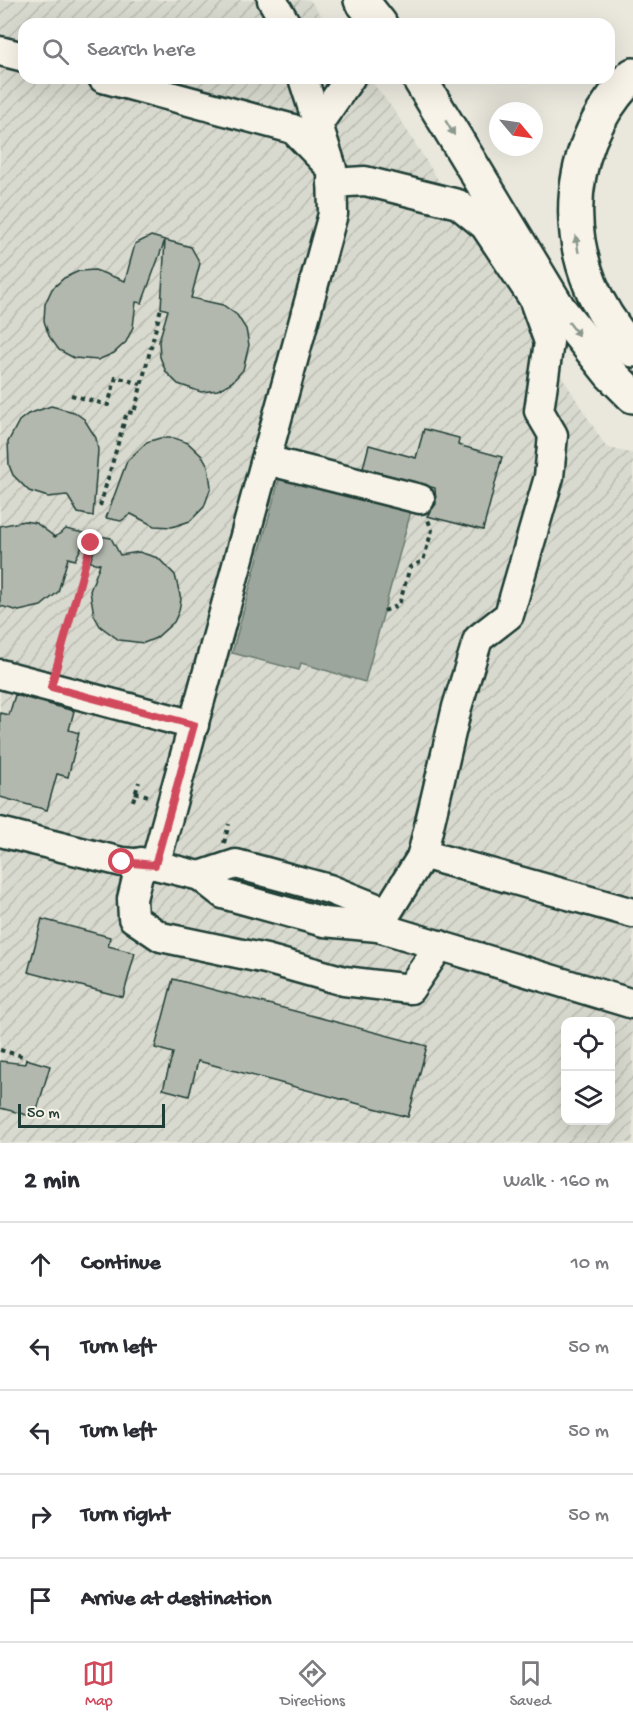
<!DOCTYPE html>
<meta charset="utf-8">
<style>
body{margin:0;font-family:"Gochi Hand",sans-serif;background:#f7f7f7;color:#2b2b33}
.controls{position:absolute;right:18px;bottom:18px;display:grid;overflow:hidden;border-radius:12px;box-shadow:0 6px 24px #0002}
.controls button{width:54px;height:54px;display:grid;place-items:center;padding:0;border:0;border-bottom:2px solid #e1e1e2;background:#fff;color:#2b2b33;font:30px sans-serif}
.compass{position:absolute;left:489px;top:102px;width:54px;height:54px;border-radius:50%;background:#fff;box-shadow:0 6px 24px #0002;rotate:119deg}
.scale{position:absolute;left:18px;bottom:15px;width:147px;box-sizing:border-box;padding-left:6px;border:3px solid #1f3d34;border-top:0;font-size:16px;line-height:21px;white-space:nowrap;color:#1f3d34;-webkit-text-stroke:4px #f7f3e8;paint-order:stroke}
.stop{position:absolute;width:18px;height:18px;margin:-14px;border:4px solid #d1495b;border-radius:50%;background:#fff}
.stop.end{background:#d1495b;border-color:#fff;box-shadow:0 2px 6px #0008}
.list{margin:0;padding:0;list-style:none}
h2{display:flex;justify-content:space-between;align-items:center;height:78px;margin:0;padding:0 24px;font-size:26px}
h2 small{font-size:20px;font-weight:400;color:#7c7c81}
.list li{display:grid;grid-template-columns:39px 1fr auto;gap:18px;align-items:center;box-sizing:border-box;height:84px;padding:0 24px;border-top:2px solid #e1e1e2}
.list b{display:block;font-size:22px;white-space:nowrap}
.list em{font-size:20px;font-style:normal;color:#7c7c81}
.icon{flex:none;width:33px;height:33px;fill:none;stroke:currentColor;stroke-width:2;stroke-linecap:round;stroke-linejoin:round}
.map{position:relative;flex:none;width:633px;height:1143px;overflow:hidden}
.search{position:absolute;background:#fff;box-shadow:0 6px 24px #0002;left:18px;right:18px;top:18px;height:66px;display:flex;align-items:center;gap:15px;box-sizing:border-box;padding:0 21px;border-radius:18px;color:#7c7c81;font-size:22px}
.sheet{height:498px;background:#fff}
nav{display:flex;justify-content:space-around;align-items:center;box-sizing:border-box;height:84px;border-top:2px solid #e1e1e2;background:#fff;font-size:16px;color:#7c7c81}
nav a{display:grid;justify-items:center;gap:3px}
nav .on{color:#d1495b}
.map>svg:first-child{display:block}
.industrial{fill:url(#industrial-furrows);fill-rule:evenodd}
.water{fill:#9ca69c;stroke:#6a7c72;stroke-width:1.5}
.building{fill:#b2b8ae;stroke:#1f3d34;stroke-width:1.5}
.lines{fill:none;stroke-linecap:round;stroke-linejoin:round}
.minor-casing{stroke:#1f3d34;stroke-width:33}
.highway-casing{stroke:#1f3d34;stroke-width:38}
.path{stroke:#1f3d34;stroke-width:4;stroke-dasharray:4.5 4.5;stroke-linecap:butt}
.minor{stroke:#f7f3e8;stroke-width:28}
.highway{stroke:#f7f3e8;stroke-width:33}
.oneway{fill:#8b988e}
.route{stroke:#d1495b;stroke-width:8}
</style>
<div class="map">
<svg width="633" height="1143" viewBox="0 0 633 1143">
<defs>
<pattern id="industrial-furrows" width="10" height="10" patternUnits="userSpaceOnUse" patternTransform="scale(1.5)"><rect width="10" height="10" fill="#d9dacf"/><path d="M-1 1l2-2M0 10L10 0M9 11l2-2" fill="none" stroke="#babcb2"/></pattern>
</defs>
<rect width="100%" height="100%" fill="#eae8dd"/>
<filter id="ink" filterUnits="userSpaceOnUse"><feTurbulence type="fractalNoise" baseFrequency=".0167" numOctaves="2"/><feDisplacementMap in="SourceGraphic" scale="12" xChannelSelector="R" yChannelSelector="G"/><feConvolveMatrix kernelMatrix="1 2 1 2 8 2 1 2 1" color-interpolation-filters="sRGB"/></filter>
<g filter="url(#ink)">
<!-- industrial -->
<path class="industrial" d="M0,0H310L328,24H24V78H369L396,113L606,447L633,454V1143H0ZM566,1022H610V1120H566Z"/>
<!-- water -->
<polygon class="water" points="280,476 411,511 365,682 301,663 299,670 232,653"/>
<!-- building -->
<g class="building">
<polygon points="151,236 165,240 142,303 136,302 133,327 126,342 114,353 98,360 74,358 59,350 49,336 44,321 45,304 52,289 64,278 79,271 95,270 125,281 135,244"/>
<polygon points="165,240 191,247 200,263 191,298 223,305 237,315 246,329 249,345 243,370 232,382 218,390 201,392 178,384 166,372 160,357 159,341 168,310 161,308"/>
<polygon points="51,406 74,412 84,419 96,438 98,450 93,516 78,513 67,495 48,497 29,491 13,475 9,465 8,442 19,421 28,414"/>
<polygon points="424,429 459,438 458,445 502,457 483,530 427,516 436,504 435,488 363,468 369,445 416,458"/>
<polygon points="160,438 174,438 188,443 203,457 208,466 211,487 204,507 190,521 172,527 154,526 131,514 121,521 106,518 127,461 147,442"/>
<polygon points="24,521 36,523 55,537 66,529 88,534 75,560 68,558 58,592 41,606 19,611 0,606 0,526"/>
<polygon points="99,536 111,538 120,555 139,552 158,558 175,575 181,599 179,611 174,622 156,638 144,643 119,640 100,626 94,615 90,591 100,564 90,562"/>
<polygon points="15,695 74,711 69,730 79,733 68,777 57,774 47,810 0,797 0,713 9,715"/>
<polygon points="42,919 110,937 108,946 135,953 123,997 28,972"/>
<polygon points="173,979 427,1046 408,1117 198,1061 189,1096 163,1089 173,1053 155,1048"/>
<polygon points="26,1059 50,1066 35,1117 0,1108 0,1061 25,1064"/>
</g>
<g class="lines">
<!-- minor casing -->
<g class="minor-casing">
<g id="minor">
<polyline points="272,0 286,24"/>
<polyline points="0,51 24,57"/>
<polyline points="103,78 293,129 332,169 333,214 155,865 200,876 223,894 324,922 378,927 633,1004"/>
<polyline points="303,78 331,165"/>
<polyline points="318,124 350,78"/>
<polyline points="332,183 365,181 458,204 485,226 533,298 549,342 539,411 553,435 549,477 509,615 478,639 457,707 422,856 378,927"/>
<polyline points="266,460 420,499"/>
<polyline points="0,674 194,725"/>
<polyline points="0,832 122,862 155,865"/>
<polyline points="422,854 633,913"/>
<polyline points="141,862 132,899 133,918 161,937 266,959 344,981 410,989 440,945"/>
<polyline points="200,876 236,864 329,889 386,912"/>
</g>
</g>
<!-- highway casing -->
<g class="highway-casing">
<g id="highway">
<polyline points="361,0 380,24"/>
<path d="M633,75C555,153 558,271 633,350"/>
<polyline points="419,78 559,309 610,373 633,396"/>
</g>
</g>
<!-- path -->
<g class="path">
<polyline points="71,395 108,405 116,377 141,384"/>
<polyline points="100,506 127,412 134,413 161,308"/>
<polyline points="384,611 399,605 410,567 423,561 432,530 428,520"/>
<polyline points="57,667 91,543"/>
<polyline points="135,792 152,797"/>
<polyline points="133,801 139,782"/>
<polyline points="224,843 229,824"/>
<polyline points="0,1050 26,1057"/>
</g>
<!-- minor -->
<use href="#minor" class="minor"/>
<!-- highway -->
<use href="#highway" class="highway"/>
</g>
<!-- one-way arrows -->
<defs><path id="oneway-solid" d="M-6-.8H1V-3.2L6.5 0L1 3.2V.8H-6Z" transform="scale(1.5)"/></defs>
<g class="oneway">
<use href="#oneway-solid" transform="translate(450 128) rotate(59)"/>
<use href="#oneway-solid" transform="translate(577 244) rotate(-100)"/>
<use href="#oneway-solid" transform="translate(574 329) rotate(52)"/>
</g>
</g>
<g class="lines" filter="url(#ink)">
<!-- route -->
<polyline class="route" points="91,543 51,687 194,725 155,865 122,862"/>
</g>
</svg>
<div class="controls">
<button><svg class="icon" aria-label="locate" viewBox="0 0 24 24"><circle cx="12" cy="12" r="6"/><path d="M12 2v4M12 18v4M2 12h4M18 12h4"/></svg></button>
<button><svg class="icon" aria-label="layers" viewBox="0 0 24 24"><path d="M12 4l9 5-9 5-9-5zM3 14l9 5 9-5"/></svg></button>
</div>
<svg class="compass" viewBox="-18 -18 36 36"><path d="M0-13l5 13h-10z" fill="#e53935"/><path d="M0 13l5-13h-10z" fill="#7c7c81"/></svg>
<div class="scale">50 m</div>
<div class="stop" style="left:122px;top:862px"></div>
<div class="stop end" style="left:91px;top:543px"></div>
<div class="search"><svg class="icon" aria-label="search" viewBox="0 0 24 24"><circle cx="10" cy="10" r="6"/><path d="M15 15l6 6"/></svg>Search here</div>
</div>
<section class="sheet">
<h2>2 min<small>Walk · 160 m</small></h2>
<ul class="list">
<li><svg class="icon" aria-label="ahead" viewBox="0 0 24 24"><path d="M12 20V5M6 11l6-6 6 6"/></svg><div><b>Continue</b></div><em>10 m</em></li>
<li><svg class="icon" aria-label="left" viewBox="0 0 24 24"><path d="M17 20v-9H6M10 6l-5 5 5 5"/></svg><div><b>Turn left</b></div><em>50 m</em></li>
<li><svg class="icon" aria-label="left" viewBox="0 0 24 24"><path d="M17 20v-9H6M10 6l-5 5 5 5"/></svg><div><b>Turn left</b></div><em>50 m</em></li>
<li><svg class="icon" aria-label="right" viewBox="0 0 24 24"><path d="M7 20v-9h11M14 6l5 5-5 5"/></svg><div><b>Turn right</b></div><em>50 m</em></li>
<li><svg class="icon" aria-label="arrive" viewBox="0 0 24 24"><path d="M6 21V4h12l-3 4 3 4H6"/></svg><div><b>Arrive at destination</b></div></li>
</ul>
</section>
<nav>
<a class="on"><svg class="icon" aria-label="map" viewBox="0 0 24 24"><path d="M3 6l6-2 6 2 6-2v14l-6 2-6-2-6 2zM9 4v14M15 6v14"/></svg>Map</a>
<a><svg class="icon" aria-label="directions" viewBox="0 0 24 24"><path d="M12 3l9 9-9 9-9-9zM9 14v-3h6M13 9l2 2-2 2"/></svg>Directions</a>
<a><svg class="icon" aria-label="saved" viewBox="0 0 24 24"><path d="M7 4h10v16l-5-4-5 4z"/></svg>Saved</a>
</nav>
